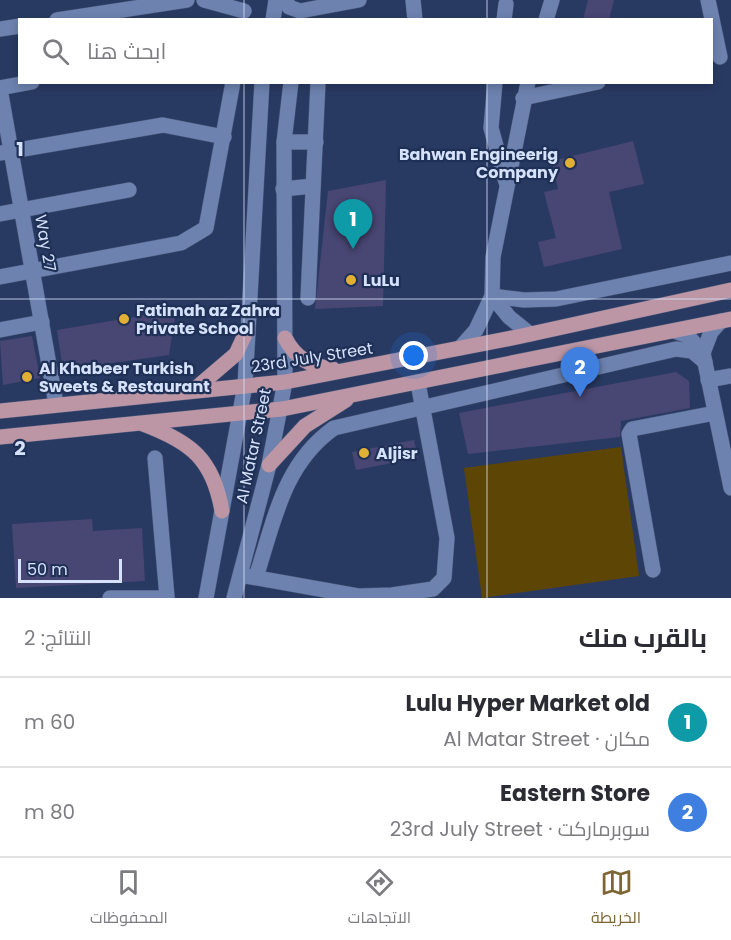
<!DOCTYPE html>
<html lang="ar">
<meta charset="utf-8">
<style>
body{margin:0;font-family:Poppins,Cairo,sans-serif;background:#f2f2f3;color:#2b2b33;direction:rtl}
.scale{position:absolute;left:18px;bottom:15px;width:104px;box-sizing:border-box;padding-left:6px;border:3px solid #d6e2fb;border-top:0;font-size:16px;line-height:21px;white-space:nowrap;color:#d6e2fb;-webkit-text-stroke:4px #1f3056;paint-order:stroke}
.you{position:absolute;left:414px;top:356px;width:21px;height:21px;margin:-15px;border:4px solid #fff;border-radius:50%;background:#1a73e8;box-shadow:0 0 0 9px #1a73e833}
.badge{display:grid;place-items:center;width:39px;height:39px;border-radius:50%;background:#7d6633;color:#fff;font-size:20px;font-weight:700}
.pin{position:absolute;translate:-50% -50px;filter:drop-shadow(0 2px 3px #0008)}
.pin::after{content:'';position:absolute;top:32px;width:21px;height:18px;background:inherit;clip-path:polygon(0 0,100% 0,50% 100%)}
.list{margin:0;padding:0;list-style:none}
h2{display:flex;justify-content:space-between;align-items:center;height:78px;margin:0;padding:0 24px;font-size:26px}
h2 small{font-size:20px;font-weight:400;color:#7c7c81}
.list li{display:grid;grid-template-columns:39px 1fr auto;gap:18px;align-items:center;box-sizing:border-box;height:90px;padding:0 24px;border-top:2px solid #e1e1e2}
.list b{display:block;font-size:22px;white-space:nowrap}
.list p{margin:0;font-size:20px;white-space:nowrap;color:#7c7c81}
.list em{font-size:20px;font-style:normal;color:#7c7c81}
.icon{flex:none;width:33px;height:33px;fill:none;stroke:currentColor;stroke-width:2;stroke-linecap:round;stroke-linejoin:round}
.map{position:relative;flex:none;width:731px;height:598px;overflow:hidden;direction:ltr}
.search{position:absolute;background:#fff;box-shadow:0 3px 9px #0003;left:18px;right:18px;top:18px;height:66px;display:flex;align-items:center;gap:15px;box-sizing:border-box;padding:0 21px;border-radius:0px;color:#7c7c81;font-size:22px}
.sheet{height:258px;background:#fff}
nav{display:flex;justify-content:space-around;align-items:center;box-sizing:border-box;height:84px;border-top:2px solid #e1e1e2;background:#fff;font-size:16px;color:#7c7c81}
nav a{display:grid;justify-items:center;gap:3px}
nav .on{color:#7d6633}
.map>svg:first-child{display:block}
.garden{fill:#5d4505}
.building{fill:#484672}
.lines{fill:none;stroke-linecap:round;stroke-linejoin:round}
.minor-casing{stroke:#485679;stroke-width:16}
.major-casing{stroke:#485679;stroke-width:16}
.minor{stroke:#6d82af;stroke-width:15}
.major{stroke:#bc96a4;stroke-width:15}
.grid{fill:none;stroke:#d6e2fb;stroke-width:1.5;stroke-opacity:0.55}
.poi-dot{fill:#e1af34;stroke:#1f3056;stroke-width:2}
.labels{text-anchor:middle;stroke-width:4.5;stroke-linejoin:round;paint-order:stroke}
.poi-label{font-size:16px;font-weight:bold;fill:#d6e2fb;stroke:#1f3056;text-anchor:start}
.street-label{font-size:16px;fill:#d6e2fb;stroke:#1f3056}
.grid-label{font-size:20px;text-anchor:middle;font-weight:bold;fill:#d6e2fb;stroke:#1f3056;stroke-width:4.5;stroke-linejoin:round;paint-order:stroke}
</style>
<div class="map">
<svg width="731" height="598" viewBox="0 0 731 598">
<rect width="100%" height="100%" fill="#293a62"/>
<!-- garden -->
<polygon class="garden" points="621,447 639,576 482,598 464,468"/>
<!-- building -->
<g class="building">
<polygon points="588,0 614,0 609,20 583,20"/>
<polygon points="633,141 644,184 609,192 622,249 544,267 538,242 556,238 544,192 558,189 552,161"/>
<polygon points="386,180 383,306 315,309 328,191"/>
<polygon points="176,310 169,355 63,370 57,330"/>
<polygon points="32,336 40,378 3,385 0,341"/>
<polygon points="676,372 689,381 690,408 621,421 620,437 468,454 459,413"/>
<polygon points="414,440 418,458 356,470 352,452"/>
<polygon points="92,519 93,531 142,528 145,581 16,588 12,524"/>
</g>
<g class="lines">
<!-- minor casing -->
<g class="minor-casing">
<g id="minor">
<polyline points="204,0 244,11"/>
<polyline points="286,0 289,7 300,11 359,0"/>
<polyline points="413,0 415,20"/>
<polyline points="708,0 720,57"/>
<polyline points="57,20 187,0"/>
<polyline points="273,20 276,0"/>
<polyline points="504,20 506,4"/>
<polyline points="546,20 552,0"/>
<polyline points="0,29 20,26"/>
<polyline points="495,82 491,128 506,182"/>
<polyline points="0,88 32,82"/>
<polyline points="0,89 56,404"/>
<polyline points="523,98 598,82"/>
<polyline points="284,142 316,142"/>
<polyline points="0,153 163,125 224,137"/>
<polyline points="283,189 313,186"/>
<polyline points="0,214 129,190"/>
<polyline points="0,277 181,243 206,228 233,82"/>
<polyline points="492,296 524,300 556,299 731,263"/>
<polyline points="492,296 509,317 530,334"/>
<polyline points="308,298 318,82"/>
<polyline points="0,330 42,322"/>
<polyline points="674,331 688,336 703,353 731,488"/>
<polyline points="460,348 476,330 492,296 493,257 528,82"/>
<polyline points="703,353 711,332 721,321"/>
<polyline points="708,380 731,376"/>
<polyline points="155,458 167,597"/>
<polyline points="653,570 629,434 632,429 715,413"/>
<polyline points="246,576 358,596 392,595 433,589 444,578 447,538 418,383"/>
<path d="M256,577C274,522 283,464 334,428L676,349L692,351L705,362"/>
<polyline points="110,598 167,598"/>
<polyline points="206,598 245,385 262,82"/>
<polyline points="234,598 269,465 285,382 284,142 291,82"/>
</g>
</g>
<!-- major casing -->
<g class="major-casing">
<g id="major">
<path d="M285,338C296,359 310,366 333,369"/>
<polyline points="195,389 236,354 247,330"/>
<polyline points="0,411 285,382 517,337 731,290"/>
<path d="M143,424C191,442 213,459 222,511"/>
<polyline points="0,437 282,409 731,319"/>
<polyline points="269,465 305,426 346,400"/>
</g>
</g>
<!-- minor -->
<use href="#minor" class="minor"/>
<!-- major -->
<use href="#major" class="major"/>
</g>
<!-- grid -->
<path class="grid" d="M244,0V20M487,0V20M244,82V598M487,82V598M0,299H731"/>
<!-- markers -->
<g class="poi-dot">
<circle cx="570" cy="163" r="6"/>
<circle cx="351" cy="280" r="6"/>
<circle cx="124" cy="319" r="6"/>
<circle cx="27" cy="377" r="6"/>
<circle cx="364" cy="453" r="6"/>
</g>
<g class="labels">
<!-- poi labels -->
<g class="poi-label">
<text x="558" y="160" text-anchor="end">Bahwan Engineerig<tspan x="558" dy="18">Company</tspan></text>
<text x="363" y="286">LuLu</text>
<text x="136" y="316">Fatimah az Zahra<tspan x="136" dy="18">Private School</tspan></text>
<text x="39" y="374">Al Khabeer Turkish<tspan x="39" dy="18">Sweets &amp; Restaurant</tspan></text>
<text x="376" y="459">Aljisr</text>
</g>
<!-- street labels -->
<g class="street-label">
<text transform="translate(46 243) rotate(80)" y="6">Way 27</text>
<text transform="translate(312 357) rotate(-9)" y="6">23rd July Street</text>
<text transform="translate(253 446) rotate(-78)" y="6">Al Matar Street</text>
</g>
</g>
<g class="grid-label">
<text x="20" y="156">1</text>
<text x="20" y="455">2</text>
</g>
</svg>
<div class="scale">50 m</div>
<div class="you"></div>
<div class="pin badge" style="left:353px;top:249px;background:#0f9aa8">1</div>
<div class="pin badge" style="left:580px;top:397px;background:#3f7fe0">2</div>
<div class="search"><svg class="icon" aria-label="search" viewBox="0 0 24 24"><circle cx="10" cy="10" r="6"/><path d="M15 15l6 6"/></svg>ابحث هنا</div>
</div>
<section class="sheet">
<h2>بالقرب منك<small>النتائج: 2</small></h2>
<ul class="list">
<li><span class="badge" style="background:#0f9aa8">1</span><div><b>Lulu Hyper Market old</b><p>مكان · Al Matar Street</p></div><em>60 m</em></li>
<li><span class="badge" style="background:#3f7fe0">2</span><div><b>Eastern Store</b><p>سوبرماركت · 23rd July Street</p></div><em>80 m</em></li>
</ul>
</section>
<nav>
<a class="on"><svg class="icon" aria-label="map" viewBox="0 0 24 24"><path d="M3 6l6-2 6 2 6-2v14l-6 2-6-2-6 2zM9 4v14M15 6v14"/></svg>الخريطة</a>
<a><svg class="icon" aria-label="directions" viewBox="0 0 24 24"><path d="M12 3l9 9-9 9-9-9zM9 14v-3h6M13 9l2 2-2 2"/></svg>الاتجاهات</a>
<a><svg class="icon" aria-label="saved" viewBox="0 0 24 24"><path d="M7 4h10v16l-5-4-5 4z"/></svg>المحفوظات</a>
</nav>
